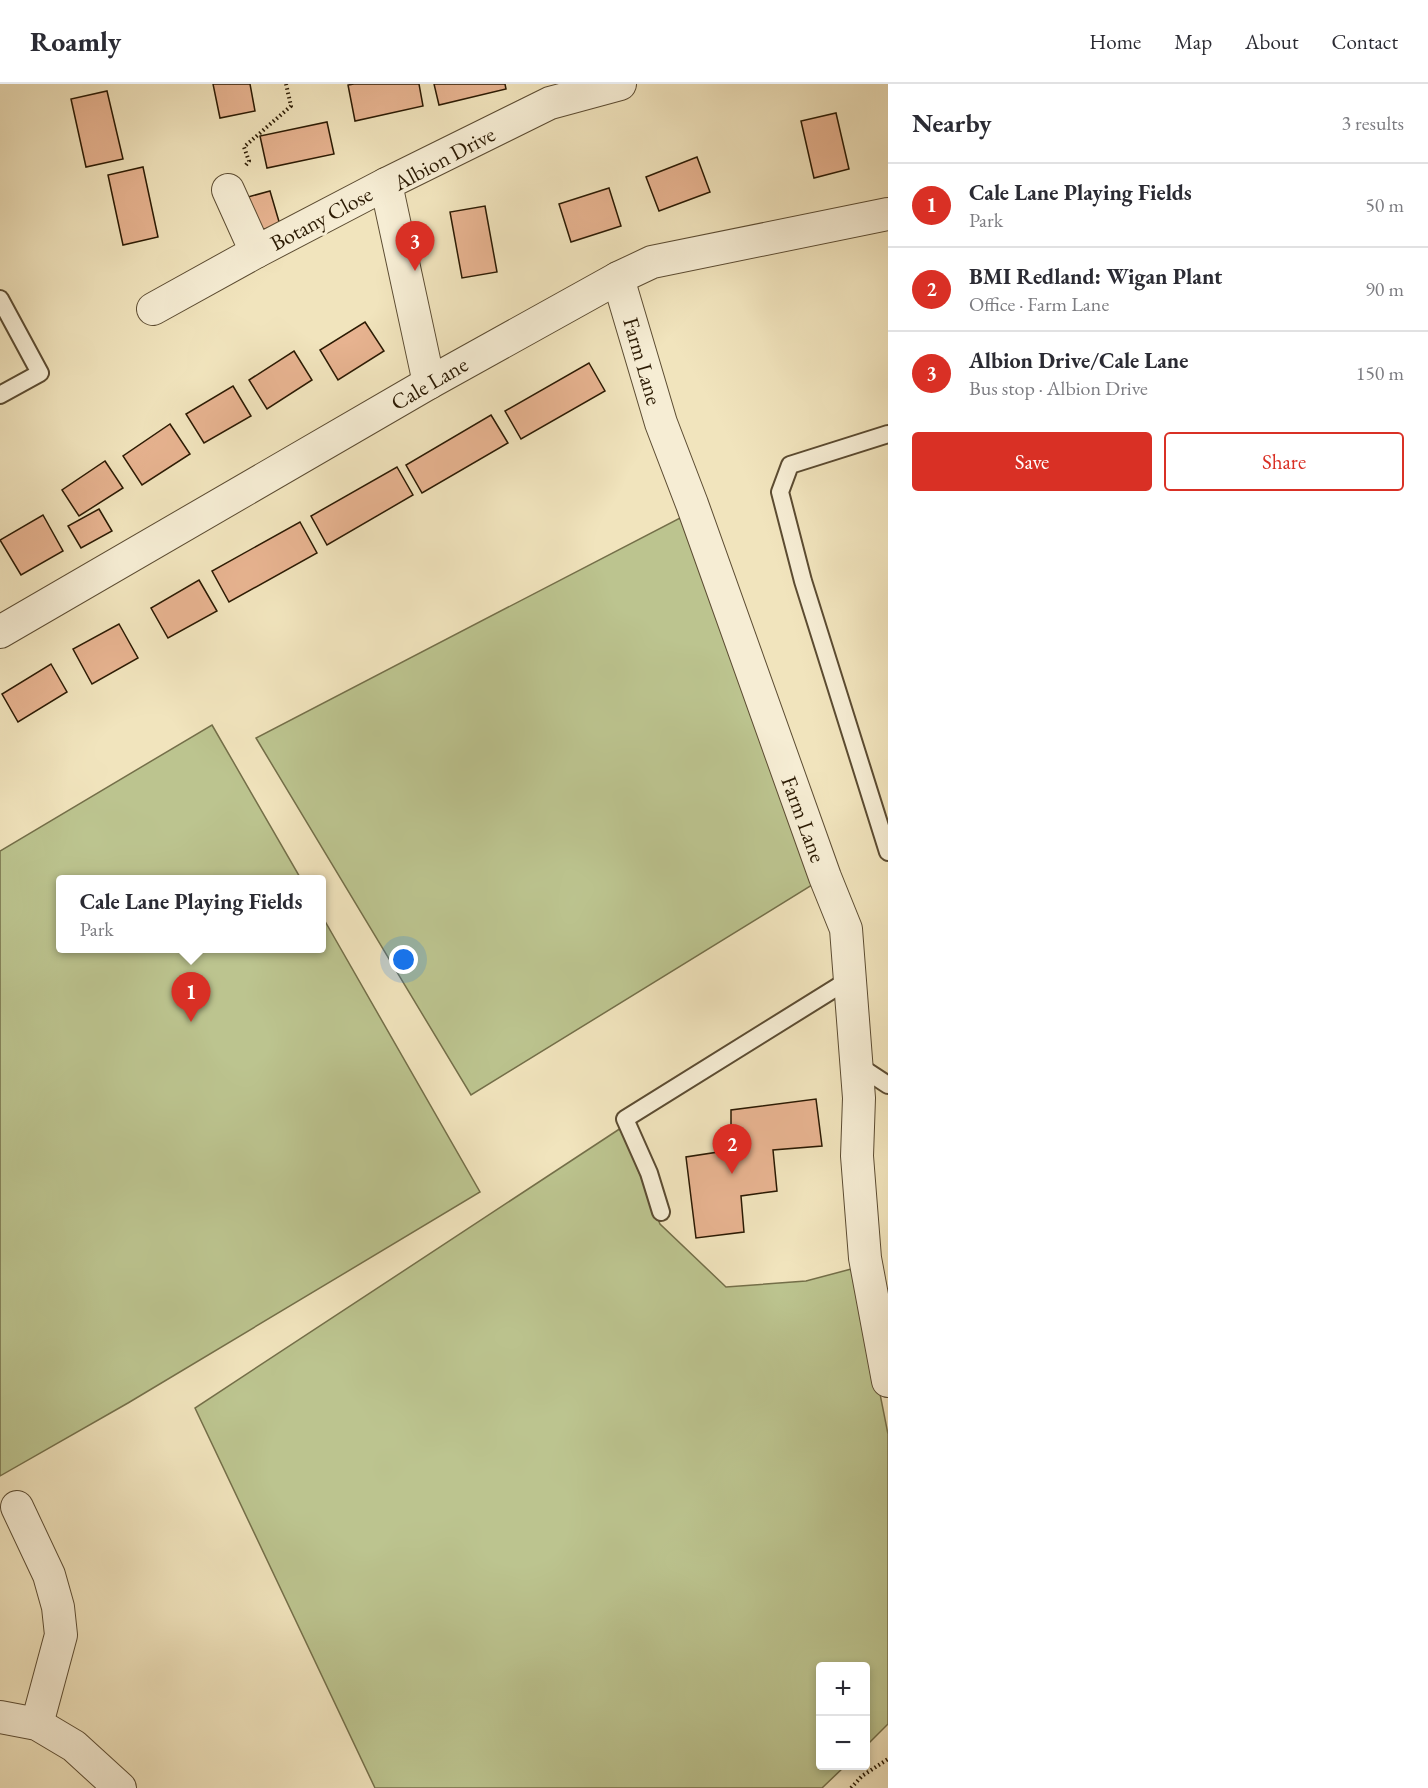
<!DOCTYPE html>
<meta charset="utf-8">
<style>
body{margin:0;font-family:"EB Garamond",serif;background:#f7f7f7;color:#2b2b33}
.controls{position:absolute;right:18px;bottom:18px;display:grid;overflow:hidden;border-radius:6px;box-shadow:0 3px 9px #0003}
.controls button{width:54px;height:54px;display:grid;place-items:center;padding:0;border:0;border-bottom:2px solid #e1e1e2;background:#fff;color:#2b2b33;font:30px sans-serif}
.you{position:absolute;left:404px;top:876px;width:21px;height:21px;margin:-15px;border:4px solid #fff;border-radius:50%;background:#1a73e8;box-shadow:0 0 0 9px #1a73e833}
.badge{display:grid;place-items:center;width:39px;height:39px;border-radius:50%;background:#d93025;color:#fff;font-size:20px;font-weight:700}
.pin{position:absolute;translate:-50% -50px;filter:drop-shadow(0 2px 3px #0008)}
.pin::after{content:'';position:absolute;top:32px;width:21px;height:18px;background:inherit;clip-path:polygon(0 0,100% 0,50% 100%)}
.popup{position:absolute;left:56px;top:791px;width:270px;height:78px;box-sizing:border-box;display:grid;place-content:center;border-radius:6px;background:#fff;filter:drop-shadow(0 2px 4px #0005);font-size:20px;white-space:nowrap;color:#7c7c81}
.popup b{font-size:22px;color:#2b2b33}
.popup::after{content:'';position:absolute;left:50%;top:100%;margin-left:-12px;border:12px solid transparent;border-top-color:#fff}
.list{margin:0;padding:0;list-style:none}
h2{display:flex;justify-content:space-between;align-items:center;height:78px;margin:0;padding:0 24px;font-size:26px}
h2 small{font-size:20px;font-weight:400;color:#7c7c81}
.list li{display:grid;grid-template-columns:39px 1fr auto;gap:18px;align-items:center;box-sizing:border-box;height:84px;padding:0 24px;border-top:2px solid #e1e1e2}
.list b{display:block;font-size:22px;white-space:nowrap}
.list p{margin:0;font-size:20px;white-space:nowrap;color:#7c7c81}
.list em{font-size:20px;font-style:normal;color:#7c7c81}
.actions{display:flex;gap:12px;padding:18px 24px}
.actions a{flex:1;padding:14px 0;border:2px solid #d93025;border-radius:6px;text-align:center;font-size:21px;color:#d93025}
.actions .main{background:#d93025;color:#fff}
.map{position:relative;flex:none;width:888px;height:1704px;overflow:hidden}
header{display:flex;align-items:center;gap:36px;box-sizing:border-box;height:84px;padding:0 30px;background:#fff;border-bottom:2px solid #e1e1e2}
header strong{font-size:28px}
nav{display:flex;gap:33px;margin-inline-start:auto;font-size:21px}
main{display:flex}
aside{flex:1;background:#fff}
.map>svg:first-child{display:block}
.green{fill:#bcc48f;stroke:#746f49;stroke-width:1.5}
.building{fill:#e7b390;stroke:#2b1a03;stroke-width:1.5}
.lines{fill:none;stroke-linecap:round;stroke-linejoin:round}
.lane-casing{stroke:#5c4c32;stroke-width:20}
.street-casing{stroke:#5c4c32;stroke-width:34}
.path{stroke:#2b1a03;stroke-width:4;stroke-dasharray:1.5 3;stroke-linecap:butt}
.lane{stroke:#f6edd4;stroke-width:16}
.street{stroke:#f6edd4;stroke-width:32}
.labels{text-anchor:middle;stroke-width:6;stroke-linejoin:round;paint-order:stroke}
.street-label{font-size:22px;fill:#2b1a03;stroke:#f6edd4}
</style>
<header>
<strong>Roamly</strong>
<nav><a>Home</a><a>Map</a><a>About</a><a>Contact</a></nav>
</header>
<main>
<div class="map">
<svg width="888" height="1704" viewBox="0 0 888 1704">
<rect width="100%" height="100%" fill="#f1e4bd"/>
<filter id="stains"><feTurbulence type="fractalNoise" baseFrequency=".00333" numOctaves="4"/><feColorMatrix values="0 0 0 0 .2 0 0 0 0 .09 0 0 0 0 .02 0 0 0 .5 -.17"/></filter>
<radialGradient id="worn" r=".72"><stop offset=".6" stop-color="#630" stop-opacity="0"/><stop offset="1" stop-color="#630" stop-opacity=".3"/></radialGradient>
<!-- green -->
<g class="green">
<polygon points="680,434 825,793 471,1011 256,654"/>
<polygon points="212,641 301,795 60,796 60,864 322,864 322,832 480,1108 128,1319 0,1392 0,767"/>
<polygon points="621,1044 660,1140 726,1203 806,1197 855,1184 888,1350 888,1640 866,1662 866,1582 820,1582 820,1682 845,1682 822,1704 375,1704 195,1324"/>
</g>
<!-- building -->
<g class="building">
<polygon points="213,0 250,0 255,27 220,34"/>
<polygon points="354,0 419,0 423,22 355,37 348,1"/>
<polygon points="434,0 505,0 506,5 439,21"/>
<polygon points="107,7 123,75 86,83 71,15"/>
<polygon points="836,29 849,85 814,94 801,37"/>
<polygon points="327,38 334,70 267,84 260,52"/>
<polygon points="697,73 710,108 659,127 646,93"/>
<polygon points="143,83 158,153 123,161 108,91"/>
<polygon points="609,104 621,142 571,158 559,120"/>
<polygon points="270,107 280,141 257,147 248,113"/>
<polygon points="485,122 497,188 462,194 450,128"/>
<polygon points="365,238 384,267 338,296 320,266"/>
<polygon points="294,267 312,296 267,325 249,296"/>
<polygon points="589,279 605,307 521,355 505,327"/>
<polygon points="233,302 251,332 204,359 186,330"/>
<polygon points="491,331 508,359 422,409 406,381"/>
<polygon points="170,340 190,370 142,401 123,372"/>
<polygon points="105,377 123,404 79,432 62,406"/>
<polygon points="397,383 413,411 327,461 311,432"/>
<polygon points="99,425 112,447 81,464 68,442"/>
<polygon points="43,431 63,467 21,491 0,456"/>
<polygon points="300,438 317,469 229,518 212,487"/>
<polygon points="199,496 217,527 168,554 151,524"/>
<polygon points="119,540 138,574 92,600 73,565"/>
<polygon points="51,580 67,608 18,638 2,610"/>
<polygon points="816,1015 822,1062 773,1066 777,1107 741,1112 744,1148 696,1154 686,1073 731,1066 731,1026"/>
</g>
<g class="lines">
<!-- lane casing -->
<g class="lane-casing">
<g id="lane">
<polyline points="0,215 40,289 0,311"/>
<polyline points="888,350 790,381 780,408 803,497 888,768"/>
<polyline points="856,980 888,1001"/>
<polyline points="661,1128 649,1089 625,1035 850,895"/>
</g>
</g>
<!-- street casing -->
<g class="street-casing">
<g id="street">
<polyline points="228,106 256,168 386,100"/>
<polyline points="618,194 661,339 692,420 825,793 846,845 859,1014 857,1072 865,1174 888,1297"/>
<polyline points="153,225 256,168"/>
<polyline points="429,299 386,100 550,19 620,0"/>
<polyline points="0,548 429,299 618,194 652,178 888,130"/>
<polyline points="17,1423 49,1491 58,1523 61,1551 37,1640"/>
<polyline points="0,1633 37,1640 74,1662 120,1704"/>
</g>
</g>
<!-- path -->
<g class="path">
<polyline points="246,81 249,77 244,63 291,22 286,0"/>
<polyline points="851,1704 862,1692 888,1675"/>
</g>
<!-- lane -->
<use href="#lane" class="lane"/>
<!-- street -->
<use href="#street" class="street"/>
</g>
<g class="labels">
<!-- street labels -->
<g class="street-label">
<text transform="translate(444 74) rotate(-28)" y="8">Albion Drive</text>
<text transform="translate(321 134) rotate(-28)" y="8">Botany Close</text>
<text transform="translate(643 277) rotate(74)" y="8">Farm Lane</text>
<text transform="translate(429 299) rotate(-30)" y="8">Cale Lane</text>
<text transform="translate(804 735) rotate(70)" y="8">Farm Lane</text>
</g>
</g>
<rect width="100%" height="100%" filter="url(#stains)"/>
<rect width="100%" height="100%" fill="url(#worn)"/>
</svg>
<div class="controls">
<button>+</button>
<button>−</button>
</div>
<div class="you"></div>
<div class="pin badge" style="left:191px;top:938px">1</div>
<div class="popup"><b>Cale Lane Playing Fields</b>Park</div>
<div class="pin badge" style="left:732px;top:1090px">2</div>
<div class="pin badge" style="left:415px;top:187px">3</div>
</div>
<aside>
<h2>Nearby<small>3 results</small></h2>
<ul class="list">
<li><span class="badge">1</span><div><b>Cale Lane Playing Fields</b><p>Park</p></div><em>50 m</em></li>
<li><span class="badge">2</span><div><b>BMI Redland: Wigan Plant</b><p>Office · Farm Lane</p></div><em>90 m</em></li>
<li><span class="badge">3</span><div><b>Albion Drive/Cale Lane</b><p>Bus stop · Albion Drive</p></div><em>150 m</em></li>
</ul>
<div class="actions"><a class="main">Save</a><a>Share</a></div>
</aside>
</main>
